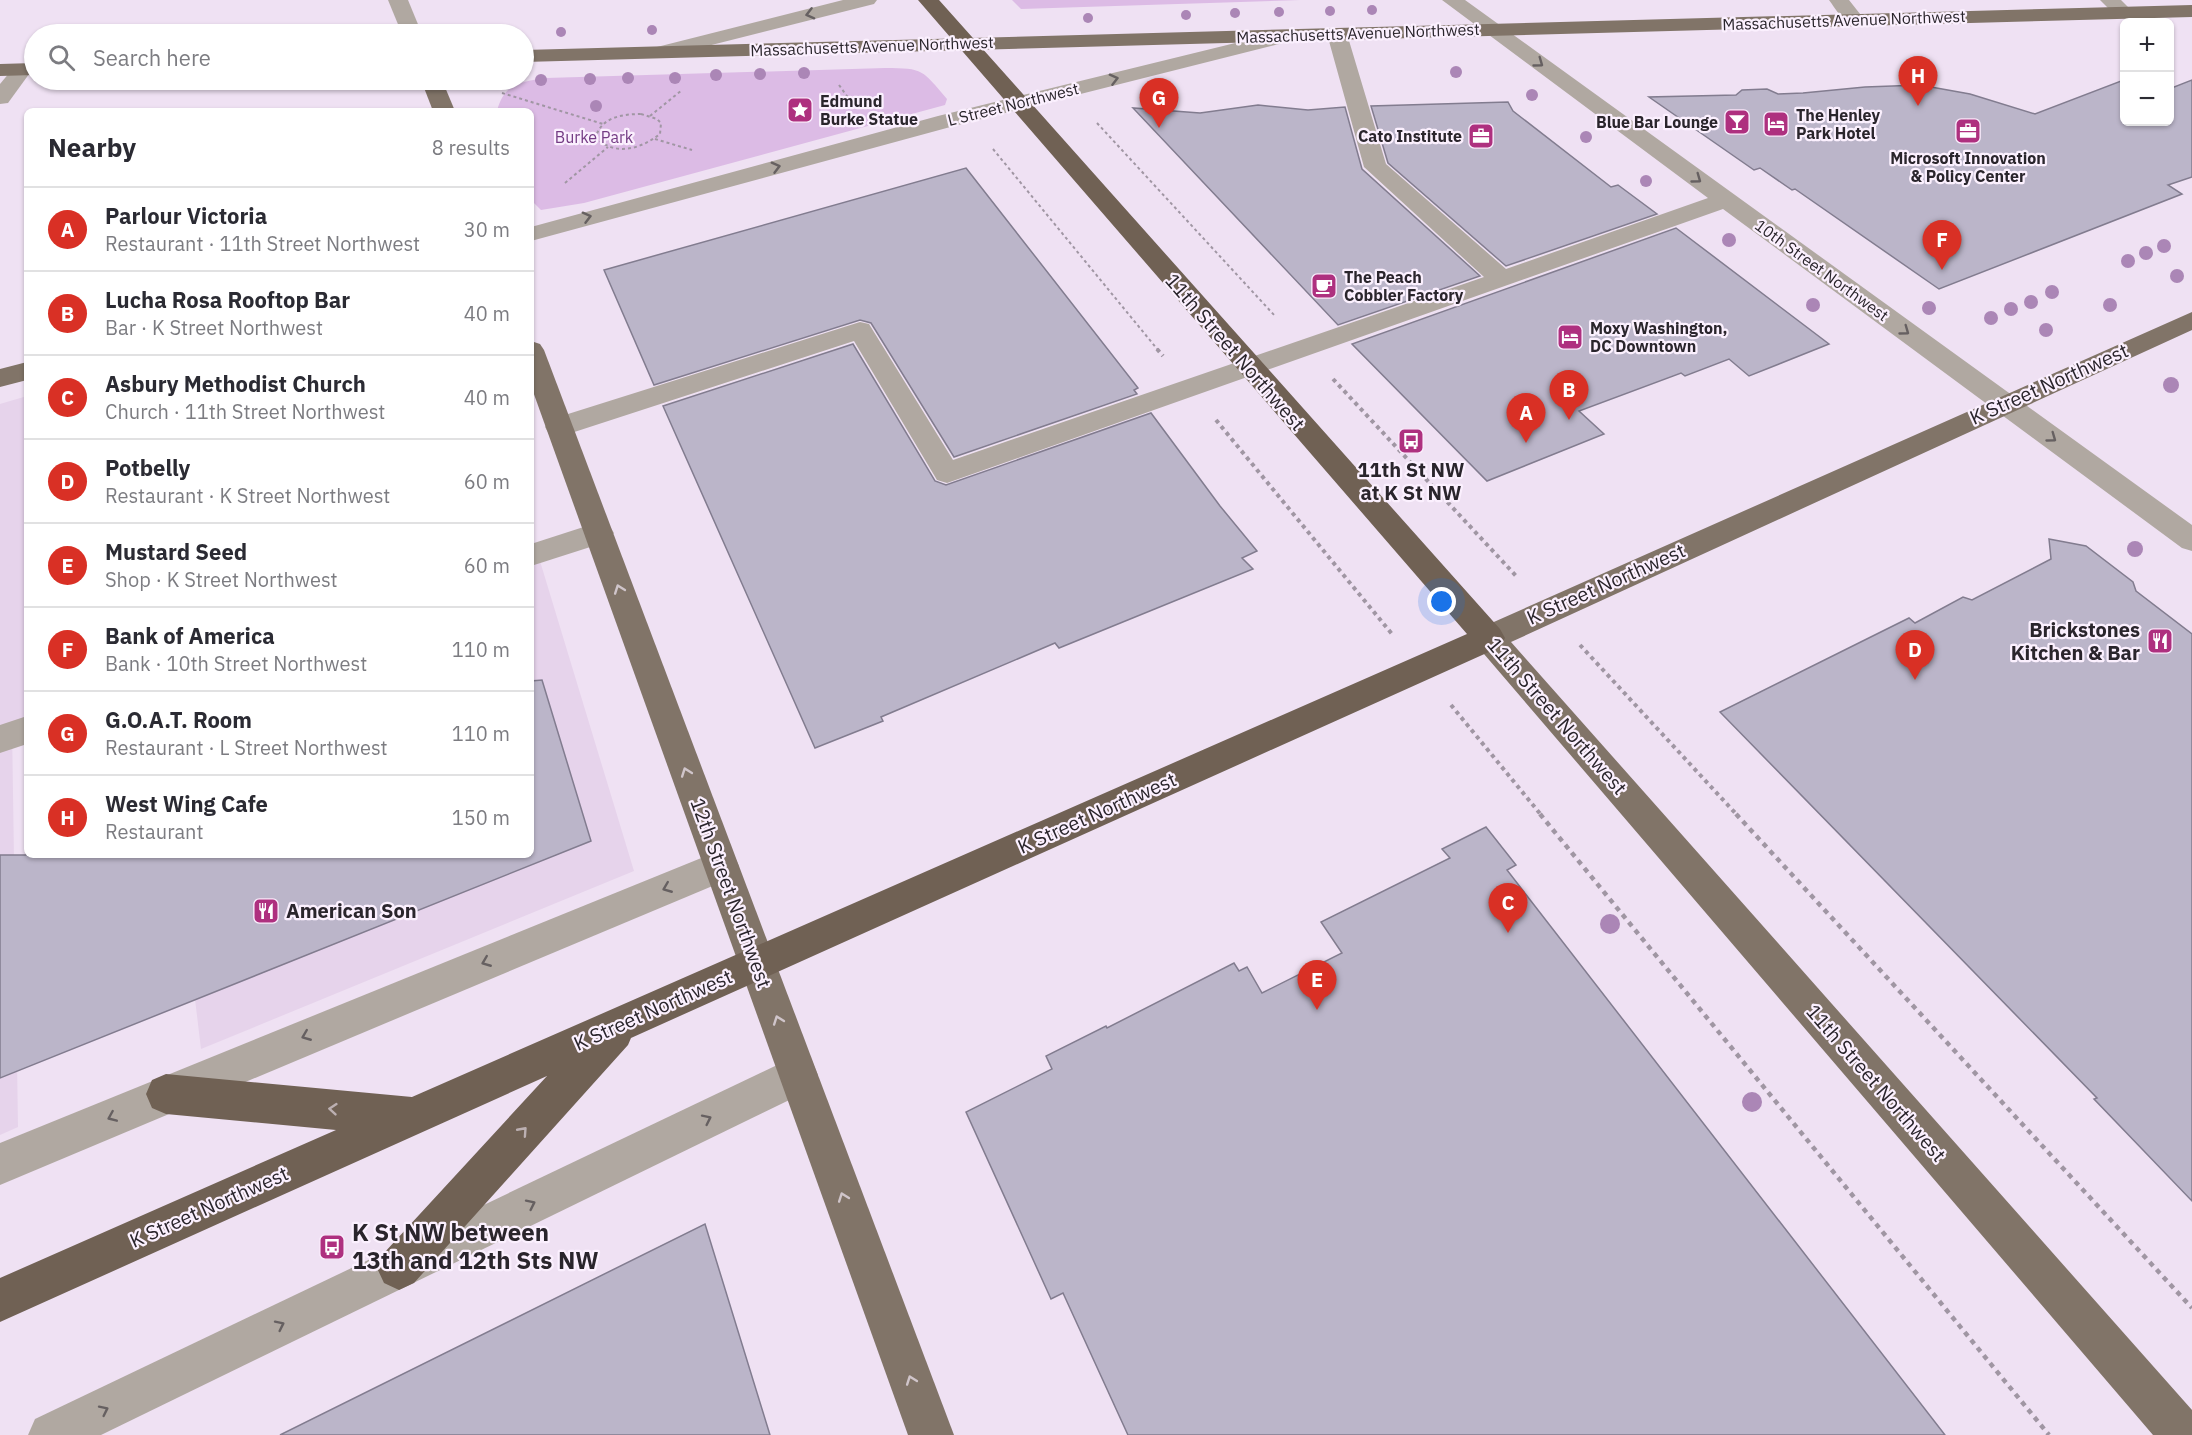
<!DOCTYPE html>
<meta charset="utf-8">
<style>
body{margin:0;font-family:"IBM Plex Sans",sans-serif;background:#f7f7f7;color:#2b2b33}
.controls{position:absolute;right:18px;top:18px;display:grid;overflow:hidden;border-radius:9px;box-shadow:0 2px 4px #0004}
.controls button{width:54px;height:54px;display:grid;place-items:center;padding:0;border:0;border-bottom:2px solid #e1e1e2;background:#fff;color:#2b2b33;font:30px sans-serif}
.you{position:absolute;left:1442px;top:602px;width:21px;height:21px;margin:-15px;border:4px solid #fff;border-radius:50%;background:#1a73e8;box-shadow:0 0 0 9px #1a73e833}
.badge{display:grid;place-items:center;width:39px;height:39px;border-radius:50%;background:#d93025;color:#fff;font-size:20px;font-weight:700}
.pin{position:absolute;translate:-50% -50px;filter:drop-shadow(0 2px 3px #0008)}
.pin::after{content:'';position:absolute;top:32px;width:21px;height:18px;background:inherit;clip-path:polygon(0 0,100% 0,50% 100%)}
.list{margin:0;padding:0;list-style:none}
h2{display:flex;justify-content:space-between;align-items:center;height:78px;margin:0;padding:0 24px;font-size:26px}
h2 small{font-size:20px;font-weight:400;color:#7c7c81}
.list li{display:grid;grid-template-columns:39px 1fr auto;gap:18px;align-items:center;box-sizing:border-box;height:84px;padding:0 24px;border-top:2px solid #e1e1e2}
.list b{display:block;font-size:22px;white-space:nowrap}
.list p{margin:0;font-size:20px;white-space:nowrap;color:#7c7c81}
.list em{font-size:20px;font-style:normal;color:#7c7c81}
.icon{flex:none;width:33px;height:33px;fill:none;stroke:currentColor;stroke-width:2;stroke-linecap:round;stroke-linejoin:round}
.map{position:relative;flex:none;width:2192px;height:1435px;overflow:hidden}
.search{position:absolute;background:#fff;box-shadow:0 2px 4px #0004;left:24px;top:24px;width:510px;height:66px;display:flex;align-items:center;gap:15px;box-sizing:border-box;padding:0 21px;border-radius:33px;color:#7c7c81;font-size:22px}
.panel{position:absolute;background:#fff;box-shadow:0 2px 4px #0004;left:24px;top:108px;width:510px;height:750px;border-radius:9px}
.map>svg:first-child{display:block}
.built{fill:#e6d3eb}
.green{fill:#dcbbe5}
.building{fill:#bbb5c9;stroke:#827c8f;stroke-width:1.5}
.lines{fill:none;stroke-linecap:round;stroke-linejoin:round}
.path-far2{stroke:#a096a3;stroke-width:2;stroke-dasharray:3 3;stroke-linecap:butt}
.path-far1{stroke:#a096a3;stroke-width:4;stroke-dasharray:4 4;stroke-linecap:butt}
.path{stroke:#a096a3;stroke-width:4.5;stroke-dasharray:5 5;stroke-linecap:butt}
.minor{fill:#b0a8a1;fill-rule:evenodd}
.major{fill:#817468;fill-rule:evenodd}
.highway{fill:#706154;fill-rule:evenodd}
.tree{fill:#ab86b6}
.oneway{stroke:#666061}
.oneway2{stroke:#d0c5ca}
.oneway3{stroke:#bcb0b2}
.labels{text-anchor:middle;stroke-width:4.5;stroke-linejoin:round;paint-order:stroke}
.far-street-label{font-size:16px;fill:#2a252c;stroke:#fbf0fe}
.far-poi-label{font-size:16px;font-weight:bold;fill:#2a252c;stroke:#fbf0fe;text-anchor:start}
.far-park-label{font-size:16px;fill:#743b84;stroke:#fbf0fe}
.street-label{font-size:20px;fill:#2a252c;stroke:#fbf0fe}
.poi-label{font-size:20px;font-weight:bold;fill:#2a252c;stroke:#fbf0fe}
.near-poi-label{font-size:24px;font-weight:bold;fill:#2a252c;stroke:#fbf0fe;text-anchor:start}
</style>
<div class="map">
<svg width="2192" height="1435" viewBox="0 0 2192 1435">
<rect width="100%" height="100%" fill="#efe1f3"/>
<!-- built -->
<g class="built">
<polygon points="27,396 27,720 12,726 18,1127 0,1135 0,404"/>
<polygon points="533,538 634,871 201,1049 195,999 531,855 531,539"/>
</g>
<!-- green -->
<g class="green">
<polygon points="1012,0 1300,0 1021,9"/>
<path d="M885,68C924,68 922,70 947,99L945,105L584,203L541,210L531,200V111H497C504,83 521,82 546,78Z"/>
</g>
<!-- building -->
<g class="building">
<polygon points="2192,80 2192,177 2168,185 2182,194 1939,289 1795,189 1792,190 1760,168 1754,170 1649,97 1736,95 1742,90 1767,89 1778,94 1803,93 1865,87 1920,85 1970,94 2035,114 2121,81 2124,83 2124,122 2169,122 2169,89"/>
<polygon points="1508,102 1513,111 1611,187 1618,185 1657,214 1506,266 1388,163 1371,106"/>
<polygon points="1258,105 1308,110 1345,107 1362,169 1480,276 1338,325 1133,108 1200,113"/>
<polygon points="966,168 1138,388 1134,390 1137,394 954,457 871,323 860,320 654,385 604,270"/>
<polygon points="1676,228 1829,344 1749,376 1729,359 1685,376 1681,373 1579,411 1604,434 1487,481 1352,344"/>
<polygon points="853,344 935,481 946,485 1151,413 1220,506 1257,551 1242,558 1253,569 1059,648 1055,643 881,717 883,721 815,748 663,406"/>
<polygon points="2049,539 2086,546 2133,582 2136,591 2192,634 2192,1201 2094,1099 2097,1098 1720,712 1909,618 1915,623 1963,597 1972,600 2051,559"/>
<polygon points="542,680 591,841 0,1078 0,855 531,855 531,681"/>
<polygon points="1486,827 1516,865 1507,870 1945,1435 1128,1435 1063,1293 1051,1299 966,1112 1052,1069 1046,1056 1106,1026 1107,1028 1234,963 1239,971 1247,967 1262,993 1342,953 1321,922 1450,858 1442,849"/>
<polygon points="705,1224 770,1435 280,1435"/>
</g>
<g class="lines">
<!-- path-far2 -->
<g class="path-far2">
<polyline points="839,85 854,106"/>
<polyline points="502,93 603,124"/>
<path d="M641,114L657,119L661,123L660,134C641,149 614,157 596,137C601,117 623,114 641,114Z"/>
<polyline points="650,116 682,90"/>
<polyline points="1097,123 1275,316"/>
<polyline points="655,139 692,150"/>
<polyline points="993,149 1158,350"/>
<polyline points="565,183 608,147"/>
</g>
<!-- path-far1 -->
<g class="path-far1">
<polyline points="1157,349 1163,356"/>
<polyline points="1333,379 1518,578"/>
<polyline points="1216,420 1392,634"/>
<polyline points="1580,645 1738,816"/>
<polyline points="1451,705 1542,816"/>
</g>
<!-- path -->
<g class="path">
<polyline points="1540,814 2049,1435"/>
<polyline points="1736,814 2192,1308"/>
</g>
<!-- minor -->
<g class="minor">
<polygon points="388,0 408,0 422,34 402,34"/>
<polygon points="843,0 877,0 874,4 660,58 653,56 650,52 653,48"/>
<polygon points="1442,0 1465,0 2192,525 2192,551 2182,548 1723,209 947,483 937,480 854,341 559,437 549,434 545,427 549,420 860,322 869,324 953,460 1484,277 1364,167 1327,34 1330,30 1344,30 1347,34 1386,164 1506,269 1708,198"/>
<path d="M1829,0H1849L1864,19L1861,23C1845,27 1838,12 1829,0Z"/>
<polygon points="2100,0 2121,0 2133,12 2130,16 2116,16"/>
<polygon points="1288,30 1295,32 1298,36 1295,40 954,126 531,241 531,227 938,116"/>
<polygon points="22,64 29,66 32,70 8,103 0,104 0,84 15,66"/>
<polygon points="599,522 609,525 614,533 609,541 531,566 531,544"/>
<polygon points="27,716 27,744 0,753 0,725"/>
<polygon points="721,850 734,855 739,866 734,877 0,1185 0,1143"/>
<polygon points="798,1055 812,1061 818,1075 812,1089 101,1435 28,1435 35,1419"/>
</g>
<!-- major -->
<g class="major">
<polygon points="2192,5 2192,17 524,62 524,50"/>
<polygon points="34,63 34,75 0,76 0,64"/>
<polygon points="421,80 442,80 455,111 433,111"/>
<polygon points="2192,312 2192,330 1511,642 2192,1410 2192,1435 2153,1435 1478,647 1473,638 1478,629"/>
<polygon points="531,341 540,344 544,350 954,1435 908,1435 531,386"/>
<polygon points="27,362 27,380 0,387 0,369"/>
</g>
<!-- highway -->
<polygon class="highway" points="918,0 939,0 1500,629 1505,638 1500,647 631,1038 628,1045 414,1283 399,1290 384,1283 377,1268 384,1253 547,1076 0,1322 0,1278 336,1130 166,1114 152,1108 146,1094 152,1080 166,1074 412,1097 1467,634"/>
</g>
<!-- trees -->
<g class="tree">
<circle cx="1372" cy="10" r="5"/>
<circle cx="1330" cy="11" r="5"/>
<circle cx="1279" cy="12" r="5"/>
<circle cx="1235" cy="13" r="5"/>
<circle cx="1186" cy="15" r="5"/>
<circle cx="1088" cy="18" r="5"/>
<circle cx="652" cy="30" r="5"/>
<circle cx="561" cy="32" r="5"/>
<circle cx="1456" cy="72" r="6"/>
<circle cx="804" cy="73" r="6"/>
<circle cx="760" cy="74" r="6"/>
<circle cx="716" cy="75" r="6"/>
<circle cx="628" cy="78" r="6"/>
<circle cx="675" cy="78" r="6"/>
<circle cx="590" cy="79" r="6"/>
<circle cx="541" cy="80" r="6"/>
<circle cx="1532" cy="95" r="6"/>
<circle cx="596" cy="106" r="6"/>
<circle cx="1586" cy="137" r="6"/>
<circle cx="1646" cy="181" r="6"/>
<circle cx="1729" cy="240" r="7"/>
<circle cx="2164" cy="246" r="7"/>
<circle cx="2146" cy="253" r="7"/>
<circle cx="2128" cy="261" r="7"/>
<circle cx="2177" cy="276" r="7"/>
<circle cx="2052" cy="292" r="7"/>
<circle cx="2031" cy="302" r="7"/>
<circle cx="1813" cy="305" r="7"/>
<circle cx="2110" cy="305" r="7"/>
<circle cx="1929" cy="308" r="7"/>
<circle cx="2011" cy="309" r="7"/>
<circle cx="1991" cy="318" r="7"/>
<circle cx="2046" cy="330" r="7"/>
<circle cx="2171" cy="385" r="8"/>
<circle cx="2135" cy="549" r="8"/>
<circle cx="1610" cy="924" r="10"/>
<circle cx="1752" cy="1102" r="10"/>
</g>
<!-- one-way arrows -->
<defs><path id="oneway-chevron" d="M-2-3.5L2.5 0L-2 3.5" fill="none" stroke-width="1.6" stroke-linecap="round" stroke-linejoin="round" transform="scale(1.5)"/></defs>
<g class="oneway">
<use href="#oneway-chevron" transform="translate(810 14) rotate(166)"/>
<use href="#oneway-chevron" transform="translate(1539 63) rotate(36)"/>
<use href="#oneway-chevron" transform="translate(1114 79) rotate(-14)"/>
<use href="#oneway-chevron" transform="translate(776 167) rotate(-15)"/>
<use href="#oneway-chevron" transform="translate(1697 179) rotate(36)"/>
<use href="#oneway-chevron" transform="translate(587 217) rotate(-15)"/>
<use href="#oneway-chevron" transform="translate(1905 331) rotate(36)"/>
<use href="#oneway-chevron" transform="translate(2052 438) rotate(36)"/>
<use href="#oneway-chevron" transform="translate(667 888) rotate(158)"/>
<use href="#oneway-chevron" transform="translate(486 962) rotate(158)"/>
<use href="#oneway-chevron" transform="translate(306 1036) rotate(158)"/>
<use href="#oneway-chevron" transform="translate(112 1117) rotate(157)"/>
<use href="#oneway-chevron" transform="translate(707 1119) rotate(-26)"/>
<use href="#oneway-chevron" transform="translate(531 1204) rotate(-26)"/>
<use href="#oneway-chevron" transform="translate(280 1325) rotate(-26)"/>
<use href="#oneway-chevron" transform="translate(104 1410) rotate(-26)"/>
</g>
<g class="oneway2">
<use href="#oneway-chevron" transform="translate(619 589) rotate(-110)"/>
<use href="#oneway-chevron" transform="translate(686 772) rotate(-110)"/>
<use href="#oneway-chevron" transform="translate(778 1020) rotate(-110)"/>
<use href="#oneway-chevron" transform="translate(843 1197) rotate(-110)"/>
<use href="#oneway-chevron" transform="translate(911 1380) rotate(-110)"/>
</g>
<g class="oneway3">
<use href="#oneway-chevron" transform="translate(333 1109) rotate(-175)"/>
<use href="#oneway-chevron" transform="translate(523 1131) rotate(-48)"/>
</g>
<!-- icons -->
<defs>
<g id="sight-square" transform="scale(1.35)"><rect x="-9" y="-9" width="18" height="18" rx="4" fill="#ae307f" stroke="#fbf0fe"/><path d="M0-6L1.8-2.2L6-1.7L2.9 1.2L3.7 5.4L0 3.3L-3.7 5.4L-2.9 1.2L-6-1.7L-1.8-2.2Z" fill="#fff"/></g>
<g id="bar-square" transform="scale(1.35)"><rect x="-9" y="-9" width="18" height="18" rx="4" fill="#ae307f" stroke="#fbf0fe"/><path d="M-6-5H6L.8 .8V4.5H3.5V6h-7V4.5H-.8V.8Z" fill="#fff"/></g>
<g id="hotel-square" transform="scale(1.35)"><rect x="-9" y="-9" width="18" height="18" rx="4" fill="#ae307f" stroke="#fbf0fe"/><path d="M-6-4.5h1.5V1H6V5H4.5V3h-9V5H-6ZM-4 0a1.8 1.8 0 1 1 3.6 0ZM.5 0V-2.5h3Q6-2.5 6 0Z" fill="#fff"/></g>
<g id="office-square" transform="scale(1.35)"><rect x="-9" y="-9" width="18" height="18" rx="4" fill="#ae307f" stroke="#fbf0fe"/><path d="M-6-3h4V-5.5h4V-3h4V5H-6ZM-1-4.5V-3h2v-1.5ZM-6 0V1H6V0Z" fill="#fff"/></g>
<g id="cafe-square" transform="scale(1.35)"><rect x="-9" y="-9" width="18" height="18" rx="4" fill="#ae307f" stroke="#fbf0fe"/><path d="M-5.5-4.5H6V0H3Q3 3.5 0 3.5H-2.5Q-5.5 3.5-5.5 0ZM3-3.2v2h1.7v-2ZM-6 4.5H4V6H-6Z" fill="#fff"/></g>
<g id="bus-square" transform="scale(1.35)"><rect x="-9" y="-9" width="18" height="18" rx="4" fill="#ae307f" stroke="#fbf0fe"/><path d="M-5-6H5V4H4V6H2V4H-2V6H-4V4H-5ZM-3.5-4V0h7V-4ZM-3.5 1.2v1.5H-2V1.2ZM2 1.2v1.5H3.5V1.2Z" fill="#fff"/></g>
<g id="restaurant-square" transform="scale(1.35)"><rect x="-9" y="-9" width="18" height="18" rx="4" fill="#ae307f" stroke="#fbf0fe"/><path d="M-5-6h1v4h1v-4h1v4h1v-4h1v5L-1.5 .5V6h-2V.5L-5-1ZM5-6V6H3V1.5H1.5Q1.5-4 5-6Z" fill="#fff"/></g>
</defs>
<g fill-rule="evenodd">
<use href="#sight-square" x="800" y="110"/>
<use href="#bar-square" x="1737" y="122"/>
<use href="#hotel-square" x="1776" y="124"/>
<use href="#office-square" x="1968" y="131"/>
<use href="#office-square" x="1481" y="136"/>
<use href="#cafe-square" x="1324" y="286"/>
<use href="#hotel-square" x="1570" y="337"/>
<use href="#bus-square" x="1411" y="441"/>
<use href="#restaurant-square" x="2160" y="641"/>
<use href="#restaurant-square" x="266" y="911"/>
<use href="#bus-square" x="332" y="1247"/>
</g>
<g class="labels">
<!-- far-street labels -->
<g class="far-street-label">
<text transform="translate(1844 20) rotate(-2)" y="6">Massachusetts Avenue Northwest</text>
<text transform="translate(1358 33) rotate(-2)" y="6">Massachusetts Avenue Northwest</text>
<text transform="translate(872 46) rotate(-2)" y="6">Massachusetts Avenue Northwest</text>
<text transform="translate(1013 104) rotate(-14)" y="6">L Street Northwest</text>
<text transform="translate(1822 270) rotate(36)" y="6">10th Street Northwest</text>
</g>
<!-- far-poi labels -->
<g class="far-poi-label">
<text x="820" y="107">Edmund<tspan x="820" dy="18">Burke Statue</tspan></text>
<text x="1796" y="121">The Henley<tspan x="1796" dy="18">Park Hotel</tspan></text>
<text x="1718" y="128" text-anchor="end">Blue Bar Lounge</text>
<text x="1462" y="142" text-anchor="end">Cato Institute</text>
<text x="1968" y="164" text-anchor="middle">Microsoft Innovation<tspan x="1968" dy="18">&amp; Policy Center</tspan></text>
<text x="1344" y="283">The Peach<tspan x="1344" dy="18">Cobbler Factory</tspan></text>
<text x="1590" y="334">Moxy Washington,<tspan x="1590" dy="18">DC Downtown</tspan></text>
</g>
<!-- far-park labels -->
<g class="far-park-label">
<text x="594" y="143">Burke Park</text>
</g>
<!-- street labels -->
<g class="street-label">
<text transform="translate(1235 352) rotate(49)" y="7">11th Street Northwest</text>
<text transform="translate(2049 384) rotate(-24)" y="7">K Street Northwest</text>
<text transform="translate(1606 584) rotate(-24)" y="7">K Street Northwest</text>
<text transform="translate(1557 716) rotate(49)" y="7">11th Street Northwest</text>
<text transform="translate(1097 813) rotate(-24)" y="7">K Street Northwest</text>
<text transform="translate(731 893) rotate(70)" y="7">12th Street Northwest</text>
<text transform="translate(653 1010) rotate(-24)" y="7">K Street Northwest</text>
<text transform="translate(1876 1083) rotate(49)" y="7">11th Street Northwest</text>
<text transform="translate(209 1207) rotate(-24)" y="7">K Street Northwest</text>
</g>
<!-- poi labels -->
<g class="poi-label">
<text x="1411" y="477">11th St NW<tspan x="1411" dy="23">at K St NW</tspan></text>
<text x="2140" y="637" text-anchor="end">Brickstones<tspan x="2140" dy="23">Kitchen &amp; Bar</tspan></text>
<text x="286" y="918" text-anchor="start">American Son</text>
</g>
<!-- near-poi labels -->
<g class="near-poi-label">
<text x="352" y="1241">K St NW between<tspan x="352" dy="28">13th and 12th Sts NW</tspan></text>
</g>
</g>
</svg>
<div class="controls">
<button>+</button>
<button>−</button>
</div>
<div class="you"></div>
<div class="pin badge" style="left:1526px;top:443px">A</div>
<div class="pin badge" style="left:1569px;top:420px">B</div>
<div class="pin badge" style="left:1508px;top:933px">C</div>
<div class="pin badge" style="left:1915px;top:680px">D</div>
<div class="pin badge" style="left:1317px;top:1010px">E</div>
<div class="pin badge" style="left:1942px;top:270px">F</div>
<div class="pin badge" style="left:1159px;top:128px">G</div>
<div class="pin badge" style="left:1918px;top:106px">H</div>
<div class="search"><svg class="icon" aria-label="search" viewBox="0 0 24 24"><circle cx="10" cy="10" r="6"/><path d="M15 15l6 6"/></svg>Search here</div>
<section class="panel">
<h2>Nearby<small>8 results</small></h2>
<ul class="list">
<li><span class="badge">A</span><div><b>Parlour Victoria</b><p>Restaurant · 11th Street Northwest</p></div><em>30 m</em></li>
<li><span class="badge">B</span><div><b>Lucha Rosa Rooftop Bar</b><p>Bar · K Street Northwest</p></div><em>40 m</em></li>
<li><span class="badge">C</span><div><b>Asbury Methodist Church</b><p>Church · 11th Street Northwest</p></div><em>40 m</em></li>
<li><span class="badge">D</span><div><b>Potbelly</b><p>Restaurant · K Street Northwest</p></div><em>60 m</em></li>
<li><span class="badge">E</span><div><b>Mustard Seed</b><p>Shop · K Street Northwest</p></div><em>60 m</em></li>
<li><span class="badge">F</span><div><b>Bank of America</b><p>Bank · 10th Street Northwest</p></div><em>110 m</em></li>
<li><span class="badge">G</span><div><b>G.O.A.T. Room</b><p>Restaurant · L Street Northwest</p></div><em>110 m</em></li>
<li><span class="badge">H</span><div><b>West Wing Cafe</b><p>Restaurant</p></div><em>150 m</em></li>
</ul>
</section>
</div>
